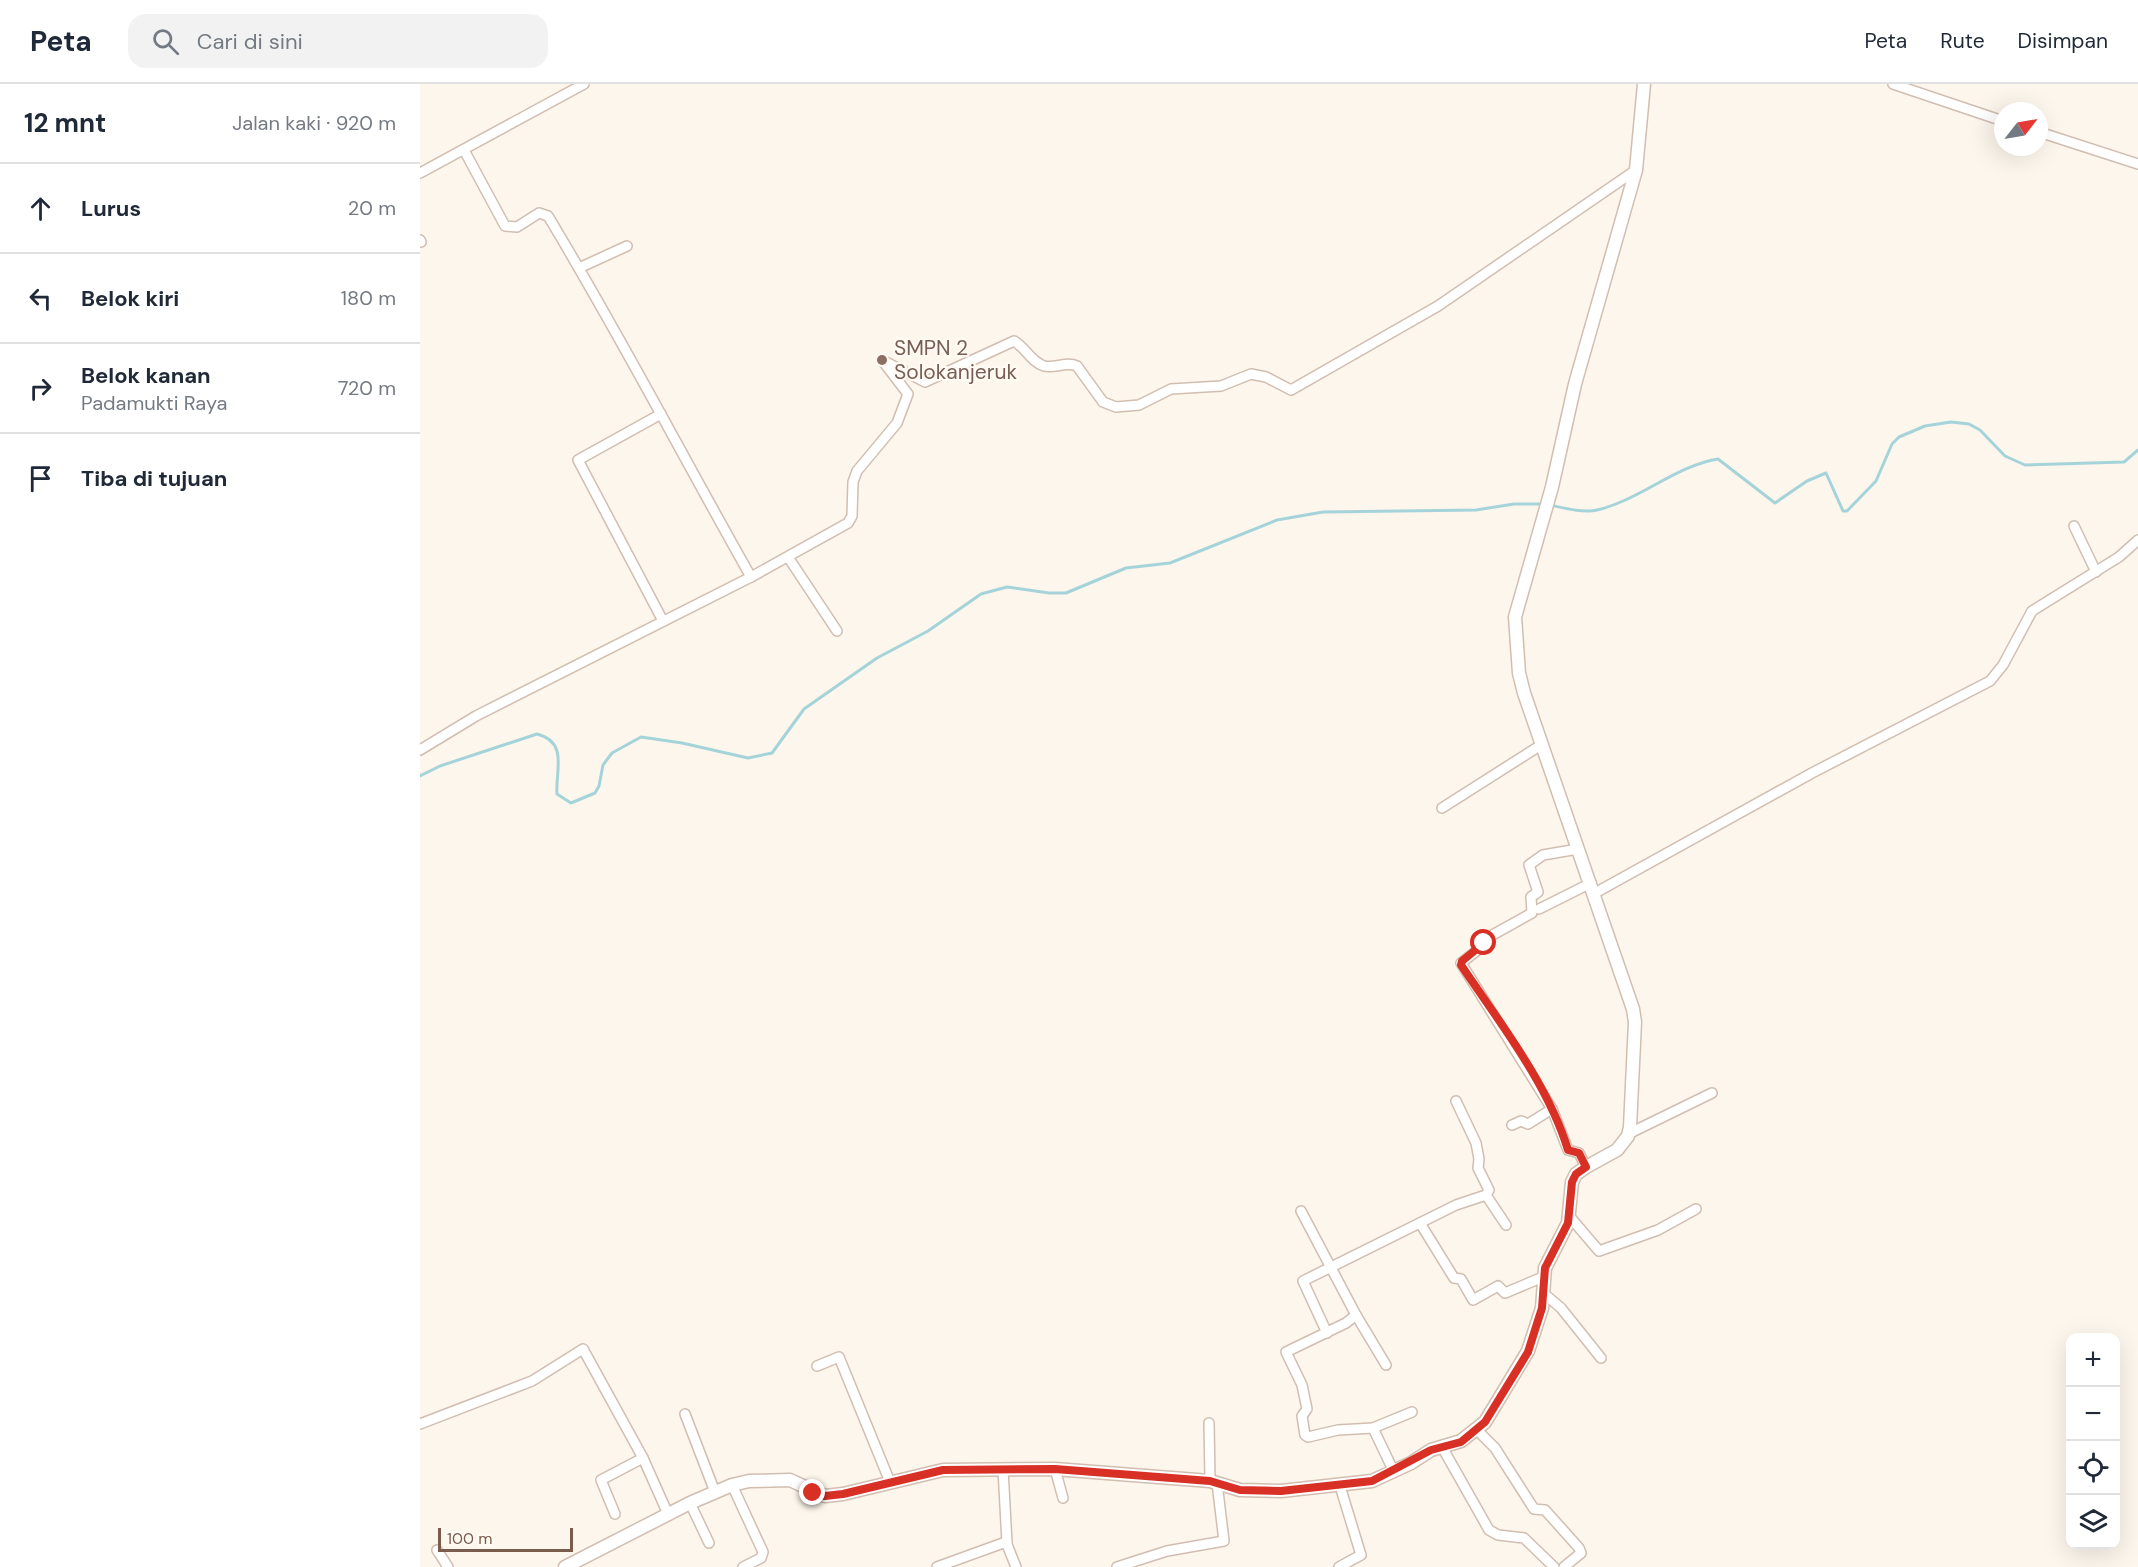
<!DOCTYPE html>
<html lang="id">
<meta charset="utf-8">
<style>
body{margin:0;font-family:"DM Sans",sans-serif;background:#f2f2f3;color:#1f2937}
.controls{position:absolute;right:18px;bottom:18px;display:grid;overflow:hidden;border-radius:12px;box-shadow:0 6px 24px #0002}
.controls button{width:54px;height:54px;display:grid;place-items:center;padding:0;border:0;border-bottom:2px solid #e0e1e3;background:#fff;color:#1f2937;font:30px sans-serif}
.compass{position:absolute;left:1574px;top:18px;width:54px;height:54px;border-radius:50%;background:#fff;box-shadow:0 6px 24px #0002;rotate:59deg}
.scale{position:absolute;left:18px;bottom:15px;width:135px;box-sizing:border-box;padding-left:6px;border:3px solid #7a5c4d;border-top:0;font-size:16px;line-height:21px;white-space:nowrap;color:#7a5c4d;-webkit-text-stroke:4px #fffaf3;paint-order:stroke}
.stop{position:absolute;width:18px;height:18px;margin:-14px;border:4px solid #d93025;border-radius:50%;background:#fff}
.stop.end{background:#d93025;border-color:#fff;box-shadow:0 2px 6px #0008}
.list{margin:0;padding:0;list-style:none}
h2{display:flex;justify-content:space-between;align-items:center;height:78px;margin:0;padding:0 24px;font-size:26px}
h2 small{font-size:20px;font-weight:400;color:#747a83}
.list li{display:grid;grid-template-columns:39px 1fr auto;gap:18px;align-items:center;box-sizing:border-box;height:90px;padding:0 24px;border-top:2px solid #e0e1e3}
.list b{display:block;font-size:22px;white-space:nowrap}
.list p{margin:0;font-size:20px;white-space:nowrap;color:#747a83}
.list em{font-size:20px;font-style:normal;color:#747a83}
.icon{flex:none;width:33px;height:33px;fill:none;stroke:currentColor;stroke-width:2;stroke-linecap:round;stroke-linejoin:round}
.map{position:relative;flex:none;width:1718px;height:1483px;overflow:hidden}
header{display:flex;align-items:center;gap:36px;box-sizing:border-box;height:84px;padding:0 30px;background:#fff;border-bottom:2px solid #e0e1e3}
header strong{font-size:28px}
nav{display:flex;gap:33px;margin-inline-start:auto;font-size:21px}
.search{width:420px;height:54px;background:#f2f2f3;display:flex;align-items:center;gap:15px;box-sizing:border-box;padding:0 21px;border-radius:18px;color:#747a83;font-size:22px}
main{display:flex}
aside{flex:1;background:#fff}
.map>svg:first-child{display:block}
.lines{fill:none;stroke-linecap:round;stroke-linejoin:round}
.stream{stroke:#a5d3da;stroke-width:3}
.minor-casing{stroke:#d1beb0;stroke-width:12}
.tertiary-casing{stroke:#d1beb0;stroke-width:15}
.minor{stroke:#fff;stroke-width:9}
.tertiary{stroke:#fff;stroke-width:12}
.route{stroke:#d93025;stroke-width:8}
.education-dot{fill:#8d6e63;stroke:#fffaf3;stroke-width:2}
.labels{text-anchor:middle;stroke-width:4.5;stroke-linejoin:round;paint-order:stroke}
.education-label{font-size:21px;fill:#785e54;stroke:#fffaf3;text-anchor:start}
</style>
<header>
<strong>Peta</strong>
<div class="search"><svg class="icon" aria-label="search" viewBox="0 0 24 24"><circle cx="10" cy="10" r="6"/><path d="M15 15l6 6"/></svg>Cari di sini</div>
<nav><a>Peta</a><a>Rute</a><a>Disimpan</a></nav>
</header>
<main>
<aside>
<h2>12 mnt<small>Jalan kaki · 920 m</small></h2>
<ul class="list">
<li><svg class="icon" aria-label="ahead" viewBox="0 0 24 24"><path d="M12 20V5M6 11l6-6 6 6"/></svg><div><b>Lurus</b></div><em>20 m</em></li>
<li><svg class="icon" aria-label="left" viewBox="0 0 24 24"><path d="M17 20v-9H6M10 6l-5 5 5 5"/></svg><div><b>Belok kiri</b></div><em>180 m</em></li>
<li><svg class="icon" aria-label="right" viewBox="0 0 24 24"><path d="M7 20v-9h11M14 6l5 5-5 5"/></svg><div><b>Belok kanan</b><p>Padamukti Raya</p></div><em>720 m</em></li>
<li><svg class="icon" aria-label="arrive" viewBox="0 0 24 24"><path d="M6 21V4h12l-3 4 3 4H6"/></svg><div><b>Tiba di tujuan</b></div></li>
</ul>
</aside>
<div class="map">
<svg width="1718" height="1483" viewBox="0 0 1718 1483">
<rect width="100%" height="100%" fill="#fdf6ec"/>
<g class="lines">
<!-- stream -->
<g class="stream">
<path d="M1130,421C1144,424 1163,429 1177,426C1220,416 1255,382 1298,375L1355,419L1387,397L1406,389L1423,427H1427L1456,397L1472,360L1479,353L1505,342L1531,338L1549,340L1560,346L1585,372L1605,381L1704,378L1718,366"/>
<path d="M0,692L20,682L117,650C149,658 135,688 137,710L151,719L175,709L179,702L183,681L192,669L221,653L262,659L328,674L352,669L384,625L457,574L508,547L561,510L587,503L629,509H646L706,484L750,479L857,436L903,428L1056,426L1094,420H1123"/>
</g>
<!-- minor casing -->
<g class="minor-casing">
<g id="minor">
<polyline points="1473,0 1583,37"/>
<polyline points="1619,48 1718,80"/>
<path d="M44,66L85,142L97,143L119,129L128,132C200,251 263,373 331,493"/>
<polyline points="0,89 164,0"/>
<polyline points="0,156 1,158"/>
<polyline points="159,184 207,162"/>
<polyline points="241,330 158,376 243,537"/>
<polyline points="1654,442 1676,488"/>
<polyline points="368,473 417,547"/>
<path d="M0,666L56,632L331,493L428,439L432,432L433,398L437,387L477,339L488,310L462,276L505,298L594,257C606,264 611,278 624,282C635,285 646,277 657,282L683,318L696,323L719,321L751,305L801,302L831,290L846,293L871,306L1018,222L1216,86"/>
<polyline points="1022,724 1121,661"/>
<polyline points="1158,765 1123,771 1109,781 1118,808 1111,813 1112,829 1067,854 1063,862 1041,879 1132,1025 1148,1066 1159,1069 1166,1083"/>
<polyline points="1175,809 1392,689 1570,597 1583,581 1612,527 1699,473 1718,456"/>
<polyline points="1119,825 1171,799"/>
<polyline points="1092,1041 1101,1037 1108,1040 1132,1025"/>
<polyline points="1208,1050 1292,1009"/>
<polyline points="1066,1111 1086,1141"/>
<polyline points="881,1127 936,1231 966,1281"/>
<polyline points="1150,1133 1179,1167 1238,1146 1276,1125"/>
<polyline points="1000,1139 1034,1194 1041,1195 1053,1216 1078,1202 1085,1209 1123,1193"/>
<polyline points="1122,1208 1141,1224 1181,1274"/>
<polyline points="936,1231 926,1239 866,1268 882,1301 887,1325 882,1332 885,1351 888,1353 918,1346 953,1344 974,1388"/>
<polyline points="907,1249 883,1197 1036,1121 1066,1111 1069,1106 1058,1084 1059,1075 1056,1059 1036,1017"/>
<polyline points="397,1282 419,1273 470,1398"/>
<polyline points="265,1330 295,1408"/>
<polyline points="789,1339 790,1397"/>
<polyline points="0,1340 112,1297 163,1265 223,1374 248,1430"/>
<polyline points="953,1344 992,1328"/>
<polyline points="1057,1346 1075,1364 1114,1425 1125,1426 1159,1464 1161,1469 1144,1483"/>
<polyline points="1022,1363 1069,1446 1078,1451 1104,1454 1134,1483"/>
<polyline points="583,1385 587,1459"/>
<polyline points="635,1385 643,1414"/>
<polyline points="312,1401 343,1468 341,1474 323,1483"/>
<polyline points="270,1419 289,1459"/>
<polyline points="195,1430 181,1396 223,1374"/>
<polyline points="17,1466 28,1483"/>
<polyline points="517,1483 586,1458 596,1483"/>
<polyline points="697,1483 747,1467 804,1457 797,1399"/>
<polyline points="919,1483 941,1471 920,1402"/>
</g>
</g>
<!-- tertiary casing -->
<g class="tertiary-casing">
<polyline id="tertiary" points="145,1483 270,1419 312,1401 329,1397 370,1396 405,1412 423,1410 523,1386 635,1385 790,1397 820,1406 861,1407 952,1397 991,1379 1011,1366 1041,1357 1065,1338 1108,1267 1122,1224 1125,1184 1148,1139 1152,1098 1156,1090 1166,1083 1197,1066 1208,1052 1210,1043 1215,938 1213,925 1104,609 1099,589 1095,533 1132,403 1155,300 1216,86 1224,0"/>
</g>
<!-- minor -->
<use href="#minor" class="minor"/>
<!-- tertiary -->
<use href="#tertiary" class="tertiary"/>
</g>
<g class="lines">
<!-- route -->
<path class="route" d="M393,1409L405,1412L423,1410L523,1386L635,1385L790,1397L820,1406L861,1407L952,1397L1011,1366L1041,1358L1065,1338L1108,1268L1122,1224L1125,1184L1148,1139L1152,1098L1156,1090L1166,1083L1159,1069L1148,1066C1128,1000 1080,939 1041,881L1042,877L1064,859"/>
</g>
<!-- markers -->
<circle class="education-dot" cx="462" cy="276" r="6"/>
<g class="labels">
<!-- education labels -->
<g class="education-label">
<text x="474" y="271">SMPN 2<tspan x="474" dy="24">Solokanjeruk</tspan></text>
</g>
</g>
</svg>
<div class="controls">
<button>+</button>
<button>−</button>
<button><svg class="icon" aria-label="locate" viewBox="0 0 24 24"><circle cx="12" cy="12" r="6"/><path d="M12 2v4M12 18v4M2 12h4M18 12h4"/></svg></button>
<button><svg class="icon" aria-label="layers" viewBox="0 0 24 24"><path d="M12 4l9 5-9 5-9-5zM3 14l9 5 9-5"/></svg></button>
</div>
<svg class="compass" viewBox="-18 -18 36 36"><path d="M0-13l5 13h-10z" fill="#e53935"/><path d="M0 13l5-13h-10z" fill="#747a83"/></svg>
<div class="scale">100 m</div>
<div class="stop" style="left:1064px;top:859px"></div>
<div class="stop end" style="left:393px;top:1409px"></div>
</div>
</main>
